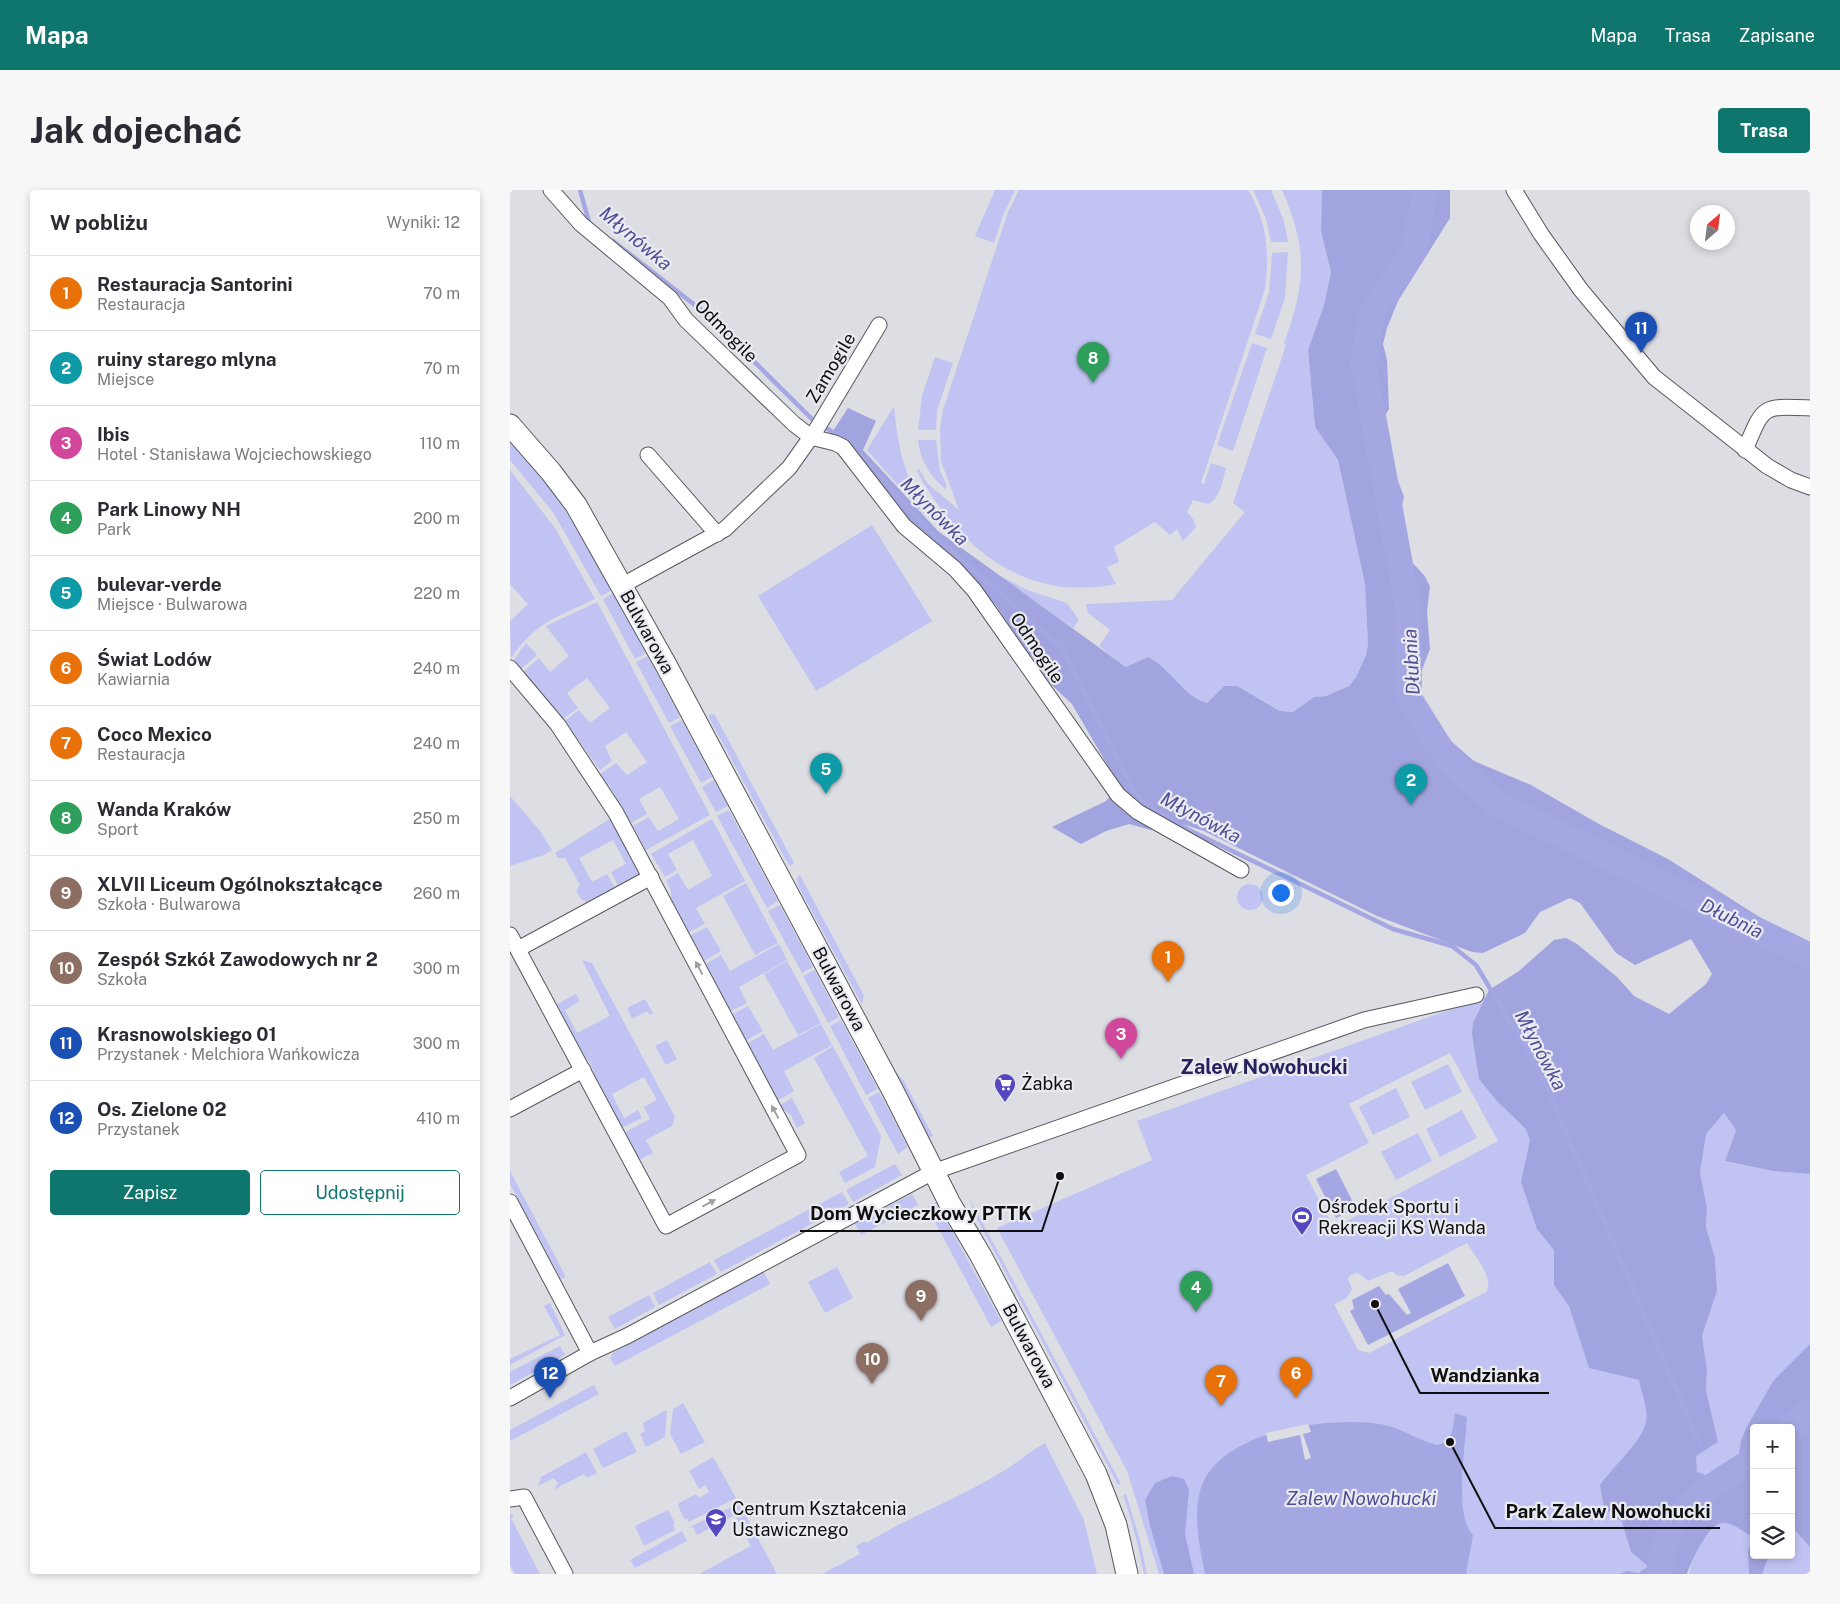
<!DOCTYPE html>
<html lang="pl">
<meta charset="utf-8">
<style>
body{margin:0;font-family:"Public Sans",sans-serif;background:#f7f7f7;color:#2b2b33}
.controls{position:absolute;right:15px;bottom:15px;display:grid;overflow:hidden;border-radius:5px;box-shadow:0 2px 8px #0003}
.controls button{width:45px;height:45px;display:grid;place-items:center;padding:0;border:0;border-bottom:1px solid #e1e1e2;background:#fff;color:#2b2b33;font:25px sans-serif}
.compass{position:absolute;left:1180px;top:15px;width:45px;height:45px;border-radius:50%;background:#fff;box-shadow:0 2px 8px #0003;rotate:28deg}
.you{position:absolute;left:770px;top:702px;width:18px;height:18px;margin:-12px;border:4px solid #fff;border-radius:50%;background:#1a73e8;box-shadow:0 0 0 8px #1a73e833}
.badge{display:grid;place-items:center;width:32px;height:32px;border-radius:50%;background:#0f766e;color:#fff;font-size:16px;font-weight:700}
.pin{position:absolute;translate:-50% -41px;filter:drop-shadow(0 1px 2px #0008)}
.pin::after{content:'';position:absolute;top:26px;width:18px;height:15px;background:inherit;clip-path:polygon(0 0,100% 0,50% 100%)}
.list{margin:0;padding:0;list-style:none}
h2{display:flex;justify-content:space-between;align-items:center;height:65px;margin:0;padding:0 20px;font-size:21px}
h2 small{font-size:16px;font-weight:400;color:#7c7c81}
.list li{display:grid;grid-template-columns:32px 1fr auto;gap:15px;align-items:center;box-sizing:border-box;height:75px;padding:0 20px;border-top:1px solid #e1e1e2}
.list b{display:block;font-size:19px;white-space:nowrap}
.list p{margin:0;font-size:16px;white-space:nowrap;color:#7c7c81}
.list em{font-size:16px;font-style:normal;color:#7c7c81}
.actions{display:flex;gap:10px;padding:15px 20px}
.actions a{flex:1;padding:11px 0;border:1px solid #0f766e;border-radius:5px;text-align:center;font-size:18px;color:#0f766e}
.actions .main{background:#0f766e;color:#fff}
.icon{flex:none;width:28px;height:28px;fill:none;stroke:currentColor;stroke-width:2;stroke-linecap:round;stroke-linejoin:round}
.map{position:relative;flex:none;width:1300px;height:1384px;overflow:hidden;border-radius:5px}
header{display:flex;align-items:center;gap:30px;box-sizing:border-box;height:70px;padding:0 25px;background:#0f766e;color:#fff}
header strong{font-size:24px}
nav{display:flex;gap:28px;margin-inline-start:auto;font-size:18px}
.intro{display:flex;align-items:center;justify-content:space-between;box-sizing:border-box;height:120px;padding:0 30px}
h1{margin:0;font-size:35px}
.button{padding:12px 22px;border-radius:5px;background:#0f766e;color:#fff;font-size:18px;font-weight:700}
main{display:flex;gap:30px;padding:0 30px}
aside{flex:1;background:#fff;border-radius:5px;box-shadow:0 2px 8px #0003}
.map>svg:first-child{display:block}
.green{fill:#c1c4f2;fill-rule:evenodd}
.forest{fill:#a2a4df}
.water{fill:#a4a7e1}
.pier{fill:#dddde4}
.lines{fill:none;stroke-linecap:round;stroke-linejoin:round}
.stream{stroke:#a4a7e1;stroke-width:4.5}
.river{stroke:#a4a7e1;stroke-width:26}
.street-casing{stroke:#58595e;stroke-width:17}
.secondary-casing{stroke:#58595e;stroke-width:23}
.street{stroke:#fff;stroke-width:15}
.secondary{stroke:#fff;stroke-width:21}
.oneway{fill:#9f9fa0}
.labels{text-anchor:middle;stroke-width:4.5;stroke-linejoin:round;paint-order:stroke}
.street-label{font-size:18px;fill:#0f0f11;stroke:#eaebf1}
.poi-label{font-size:18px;fill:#0f0f11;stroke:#eaebf1;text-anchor:start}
.water-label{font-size:19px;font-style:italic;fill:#504d95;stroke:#eaebf1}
.quarter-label{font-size:20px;font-weight:bold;fill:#27225b;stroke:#eaebf1}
.leader{fill:none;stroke:#0f0f11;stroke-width:2}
.callout-dot{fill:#0f0f11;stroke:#eaebf1;stroke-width:2}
.callout-label{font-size:19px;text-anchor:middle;font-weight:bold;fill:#0f0f11;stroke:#eaebf1;stroke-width:4.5;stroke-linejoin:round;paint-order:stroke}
</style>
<header>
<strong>Mapa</strong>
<nav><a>Mapa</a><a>Trasa</a><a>Zapisane</a></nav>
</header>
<div class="intro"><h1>Jak dojechać</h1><a class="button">Trasa</a></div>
<main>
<aside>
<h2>W pobliżu<small>Wyniki: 12</small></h2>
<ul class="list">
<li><span class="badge" style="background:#e8710a">1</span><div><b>Restauracja Santorini</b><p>Restauracja</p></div><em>70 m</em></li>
<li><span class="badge" style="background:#0f9aa8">2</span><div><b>ruiny starego mlyna</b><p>Miejsce</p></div><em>70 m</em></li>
<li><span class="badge" style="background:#d1479c">3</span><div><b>Ibis</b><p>Hotel · Stanisława Wojciechowskiego</p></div><em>110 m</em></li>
<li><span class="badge" style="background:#2e9e5b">4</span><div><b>Park Linowy NH</b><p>Park</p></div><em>200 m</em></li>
<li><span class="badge" style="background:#0f9aa8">5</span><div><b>bulevar-verde</b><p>Miejsce · Bulwarowa</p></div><em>220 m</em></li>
<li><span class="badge" style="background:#e8710a">6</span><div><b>Świat Lodów</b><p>Kawiarnia</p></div><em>240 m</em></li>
<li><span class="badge" style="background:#e8710a">7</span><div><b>Coco Mexico</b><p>Restauracja</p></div><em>240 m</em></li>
<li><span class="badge" style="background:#2e9e5b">8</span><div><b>Wanda Kraków</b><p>Sport</p></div><em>250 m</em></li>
<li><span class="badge" style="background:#8d6e63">9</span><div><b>XLVII Liceum Ogólnokształcące</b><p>Szkoła · Bulwarowa</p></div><em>260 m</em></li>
<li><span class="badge" style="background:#8d6e63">10</span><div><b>Zespół Szkół Zawodowych nr 2</b><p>Szkoła</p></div><em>300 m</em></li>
<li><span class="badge" style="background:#1a4fb4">11</span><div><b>Krasnowolskiego 01</b><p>Przystanek · Melchiora Wańkowicza</p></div><em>300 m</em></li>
<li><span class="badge" style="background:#1a4fb4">12</span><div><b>Os. Zielone 02</b><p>Przystanek</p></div><em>410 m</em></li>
</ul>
<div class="actions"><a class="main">Zapisz</a><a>Udostępnij</a></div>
</aside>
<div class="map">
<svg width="1300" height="1384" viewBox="0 0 1300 1384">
<rect width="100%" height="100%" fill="#dddde4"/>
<!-- green -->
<g class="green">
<polygon points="485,0 505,0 494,23 484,53 465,46"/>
<path d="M509,0H738C757,30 760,65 755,99L691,293L694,294L701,273L716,278C713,290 710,309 698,314L683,310L677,322L683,329L686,337L673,351L667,339L660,345L645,332L604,357L609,372L597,377L606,394C514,413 448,357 407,281L409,279L417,293L449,320L431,271L430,238L433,220L498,22Z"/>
<polygon points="743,0 761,0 774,31 778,52 761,52 756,29"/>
<path d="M772,0H812L811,41L821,82L814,115L798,160L805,237L828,270L855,394L858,454L856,465L846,487L839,496L816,506L804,507L783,522L770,521L749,508L714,496L697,513C670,505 662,479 638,467L616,477L589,456L600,440L578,423L576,414L662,410L735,322L723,313L776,155L774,153C796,93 798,59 772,0Z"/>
<polygon points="778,62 775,108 761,149 745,144 759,102 762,63"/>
<polygon points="742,153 757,158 723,261 707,255"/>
<polygon points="425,167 443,173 427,220 426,240 408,240 412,206"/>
<path d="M384,216C389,268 395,287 423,331L409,319L357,260Z"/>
<path d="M408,250H426L430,281L437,296L435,299C420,286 410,270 408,250Z"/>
<path d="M0,252C46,298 71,345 102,400L91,406L43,322L0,270Z"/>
<path d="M0,280L45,338L85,409C47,427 26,432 1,468L0,431L18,414L0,394Z"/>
<polygon points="362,335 422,431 306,501 248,406"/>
<polygon points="488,385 517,400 557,413 569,430 563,438"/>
<polygon points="104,403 136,463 125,469 93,409"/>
<polygon points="87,412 200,625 136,660 123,636 139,627 148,641 169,629 150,597 129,609 137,624 121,633 98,594 96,595 90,584 106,573 117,585 137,572 116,542 95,556 102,571 90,580 55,531 69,520 80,533 100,518 77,488 57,503 68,518 53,529 13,482 29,468 40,482 59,466 36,436"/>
<polygon points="16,453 27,465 11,479 3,471"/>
<polygon points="138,466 170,527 159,533 126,472"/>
<polygon points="200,524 205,525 284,673 280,676 273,665 198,526"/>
<polygon points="172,530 202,587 191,593 160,536"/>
<polygon points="204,590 218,616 206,622 192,597"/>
<polygon points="0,606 30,641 42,660 34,665 0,676"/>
<polygon points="219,620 268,711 257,718 207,626"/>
<polygon points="103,627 130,682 129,685 109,698 101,682 116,674 103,650 69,668 82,692 97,684 106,700 79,713 72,710 66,701 70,695 55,668 48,668 45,663"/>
<polygon points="202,629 235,691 186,718 195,734 177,743 161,712 161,701 156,690 168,683 178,700 202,686 183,650 158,664 167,680 155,687 141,664"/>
<polygon points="290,685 354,806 352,814 289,698 287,688"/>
<polygon points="236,693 268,753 245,765 213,706"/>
<circle cx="740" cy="707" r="13"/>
<polygon points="270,715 303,777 292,783 258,721"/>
<polygon points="197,737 211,761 192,772 179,746"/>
<polygon points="269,754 277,770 229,797 237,813 219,822 194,775 211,765 220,781"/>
<polygon points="72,770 82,773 165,927 162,936 136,950 143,963 129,970 114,943 140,929 134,917 147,910 134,887 102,904 114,928 128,920 132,928 109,939 88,896 81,874 66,857 44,816 66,804 70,811 55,820 67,843 100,826"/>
<polygon points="277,771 311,833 288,845 254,784"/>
<polygon points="305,780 329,827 318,833 293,786"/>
<path d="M975,807L1027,900L1187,1265L1208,1252L1196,1200L1197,1180L1192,1146L1207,1101L1205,1068L1196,1037L1197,1017L1190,983L1196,944L1214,923L1226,940L1215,971L1263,981L1300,984V1154L1263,1191L1231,1250L1228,1268L1218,1283L1203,1288L1152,1384H649L617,1281L487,1038L642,970L627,931ZM940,863L988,951L824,1038L796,985L859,953L839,914ZM957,1053C964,1065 985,1089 976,1102L859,1163L848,1160L824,1114L837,1108L842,1099L838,1089L840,1085L848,1083L858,1091L882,1081L887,1085L894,1086Z"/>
<polygon points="135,809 143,823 140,825 137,821 122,829 117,818"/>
<polygon points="238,816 253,841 235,851 221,825"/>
<polygon points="331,830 368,899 356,905 320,836"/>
<polygon points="311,834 322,855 274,881 284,901 267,911 236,854 254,844 263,860"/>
<polygon points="157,850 167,869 156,875 145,856"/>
<polygon points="323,856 371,946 365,977 335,993 329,982 358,966 304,868"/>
<polygon points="377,873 394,891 423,946 417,949"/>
<polygon points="938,874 952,902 915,920 901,892"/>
<polygon points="886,898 900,927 863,945 849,917"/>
<polygon points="369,902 398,957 388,964 358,908"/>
<polygon points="282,908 295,933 287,938 281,925 269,916"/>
<polygon points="952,920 967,948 930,967 916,939"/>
<polygon points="908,943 922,971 886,990 871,962"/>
<polygon points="385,974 392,985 343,1012 336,1000"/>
<polygon points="0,981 56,1087 51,1089 0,994"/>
<polygon points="332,1002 339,1014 211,1082 204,1070"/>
<polygon points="402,1004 408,1015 351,1045 345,1034"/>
<polygon points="459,1007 602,1277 611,1294 608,1295 465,1025"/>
<polygon points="426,1012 491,1131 481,1137 417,1017"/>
<polygon points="200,1072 207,1084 149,1115 143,1103"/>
<polygon points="327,1077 343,1108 315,1123 298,1092"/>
<polygon points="254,1082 260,1094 105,1176 100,1168 102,1166 101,1164"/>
<polygon points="139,1105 145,1117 105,1139 98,1127"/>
<polygon points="40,1113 55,1145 0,1175 0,1169 50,1145 34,1116"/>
<polygon points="50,1156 55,1165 0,1195 0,1182"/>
<polygon points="84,1195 89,1204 0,1251 0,1240"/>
<polygon points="173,1213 195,1252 171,1264 160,1244 163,1219"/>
<polygon points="154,1221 157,1221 155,1247 136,1257 130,1244 135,1241 133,1233"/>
<polygon points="116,1241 127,1262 93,1278 83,1259"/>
<path d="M535,1253L574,1330L587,1384H312L350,1364L346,1356L355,1351L356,1353C399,1327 447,1309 490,1283C506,1274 519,1262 535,1253Z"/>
<polygon points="76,1262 87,1283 77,1288 74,1284 43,1300 48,1294 44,1288 28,1296 31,1287"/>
<polygon points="203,1267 226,1308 179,1332 177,1328 174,1329 168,1315 169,1313 186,1304 189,1308 199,1302 195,1295 189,1299 179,1281"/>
<path d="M1300,1269V1384H1179C1186,1344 1212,1331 1244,1311V1365H1281V1283Z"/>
<path d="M616,1304L630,1350L637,1384H634C629,1359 622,1331 613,1305Z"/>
<polygon points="229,1313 267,1384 189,1384 241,1356 225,1325 187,1345 183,1337 178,1338"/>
<polygon points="158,1320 165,1333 163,1335 165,1340 134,1356 125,1336"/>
<polygon points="2,1324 4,1326 1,1328 30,1384 5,1384 0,1375 0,1325"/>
<polygon points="172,1341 177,1351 125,1378 120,1370"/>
</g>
<!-- forest -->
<g class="forest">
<path d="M812,0H940V28L888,111L877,138L873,154L877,170L879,219L866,239L861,250L867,262L884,280L894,307L885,343L896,366L914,385L920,396L917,421L920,459L907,493L908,505L942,552L964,571L1021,595L1089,634L1158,669L1300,759V984L1263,981L1215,971L1226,940L1214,923L1196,944L1190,983L1197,1017L1196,1037L1205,1068L1207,1101L1192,1146L1197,1180L1196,1200L1208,1252L1186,1266L1187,1282L1203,1288L1218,1283L1228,1268L1231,1250L1238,1235L1263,1191L1300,1154V1357L1281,1336V1238H1244V1365H1259L1252,1384H1239L1238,1361L1244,1348C1236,1343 1224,1334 1216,1333C1199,1330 1181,1372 1177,1384H1109L1117,1381L1129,1383L1138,1376L1121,1362L1112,1332L1094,1318L1090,1295C1102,1278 1133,1250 1136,1232C1139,1221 1131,1202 1129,1190L1079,1178L1059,1116L1044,1095V1060L1027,1039L1011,992L1020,950L1016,939L987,911L969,889L962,844L963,833L979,800L1009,781L1044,750L1056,748L1067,754L1107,787L1124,806L1159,824L1196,794L1202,784L1181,749L1125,775L1106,763L1070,713L1060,708L1030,722L1015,743L973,763L962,762L867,726L694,641L663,631L641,640L619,634L596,641L571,654L542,637L596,611L601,605L604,590L602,583L562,514L532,486V478L516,461L485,414L375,307L321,244L338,218L366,231L353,260L428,341L616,477L638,467C662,479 671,505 697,513L714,496H727L770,521L783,522L804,507L816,506L839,496L846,487L856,465L858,454L855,394L828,270L805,237L798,160L814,115L821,82L811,41Z"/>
<polygon points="662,1286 674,1289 679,1300 675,1344 684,1384 654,1384 640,1336 635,1310 645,1293"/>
</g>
<!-- water -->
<g class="water">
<polygon points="826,979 846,1018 826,1028 806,989"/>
<polygon points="938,1073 955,1106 858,1155 840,1121 844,1119 842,1110 869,1096 876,1105 879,1104 897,1125 901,1123 888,1099"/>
<path d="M945,1223L957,1227C956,1255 943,1325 963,1345L956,1384H695C690,1358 683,1328 690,1301C706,1241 818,1226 870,1234C891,1237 906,1250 927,1255C943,1252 943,1238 945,1223Z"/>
</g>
<!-- pier -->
<polygon class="pier" points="798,1234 801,1242 793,1244 801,1268 795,1270 790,1245 758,1252 756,1243"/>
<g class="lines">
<!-- stream -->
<g class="stream">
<polyline points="70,0 79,32"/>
<polyline points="103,51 195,123 303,230 339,252 417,339 552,458 622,597 638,617 681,641 883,739 942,756 966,775 1029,880 1190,1255"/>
<polyline points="1183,1297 1186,1309"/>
</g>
<!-- river -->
<g class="river">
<polyline points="915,0 905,57 863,121 853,171 898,419 899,508 937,569 986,613 1300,766"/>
<polyline points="1281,1239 1300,1220"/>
<path d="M1149,1384C1153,1323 1196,1299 1244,1270"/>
</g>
<!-- street casing -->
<g class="street-casing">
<g id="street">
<polyline points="41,0 71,34 160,108 176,130 284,234 301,247 325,253 333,257 394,336 445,379 464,400 608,605 628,622 731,680"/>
<polyline points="1004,0 1031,44 1071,100 1144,187 1257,276 1281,290 1300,297"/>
<path d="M1235,260C1254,215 1251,216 1300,218"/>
<polyline points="138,265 207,344"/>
<polyline points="111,396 215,339 279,278 306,240 369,135"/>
<polyline points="0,478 48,535 106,623 288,965 156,1036 0,745"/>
<polyline points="8,759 141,687"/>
<polyline points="0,919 73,880"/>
<polyline points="0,1012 80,1163"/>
<polyline points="0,1208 80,1163 117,1146 423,982 854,830 966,805"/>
<polyline points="0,1309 14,1307 55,1384"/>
</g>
</g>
<!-- secondary casing -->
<g class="secondary-casing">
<polyline id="secondary" points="0,235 41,282 66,315 156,475 382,899 439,1012 471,1066 586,1284 606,1335 617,1384"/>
</g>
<!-- street -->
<use href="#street" class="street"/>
<!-- secondary -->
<use href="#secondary" class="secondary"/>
</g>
<!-- one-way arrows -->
<defs><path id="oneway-solid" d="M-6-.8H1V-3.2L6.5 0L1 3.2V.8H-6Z" transform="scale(1.25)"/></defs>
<g class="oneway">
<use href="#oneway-solid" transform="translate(189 778) rotate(-118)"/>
<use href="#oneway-solid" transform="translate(265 922) rotate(-118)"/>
<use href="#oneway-solid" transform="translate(199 1013) rotate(-28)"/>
</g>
<!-- icons -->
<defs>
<g id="supermarket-pin" transform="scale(1.125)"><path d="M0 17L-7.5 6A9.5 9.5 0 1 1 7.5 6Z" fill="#5447bf" stroke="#eaebf1"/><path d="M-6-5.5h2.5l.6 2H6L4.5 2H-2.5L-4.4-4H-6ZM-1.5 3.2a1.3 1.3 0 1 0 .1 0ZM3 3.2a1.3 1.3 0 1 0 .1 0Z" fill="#fff"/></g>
<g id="stadium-pin" transform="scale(1.125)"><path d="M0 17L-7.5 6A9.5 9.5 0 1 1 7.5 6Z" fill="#5447bf" stroke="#eaebf1"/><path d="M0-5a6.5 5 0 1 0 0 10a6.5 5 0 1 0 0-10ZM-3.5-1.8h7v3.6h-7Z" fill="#fff"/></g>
<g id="school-pin" transform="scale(1.125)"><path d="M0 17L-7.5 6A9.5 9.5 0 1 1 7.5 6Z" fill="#5447bf" stroke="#eaebf1"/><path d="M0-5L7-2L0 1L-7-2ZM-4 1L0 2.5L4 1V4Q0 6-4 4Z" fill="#fff"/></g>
</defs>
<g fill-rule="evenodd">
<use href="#supermarket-pin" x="495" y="894"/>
<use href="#stadium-pin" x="792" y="1027"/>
<use href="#school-pin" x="206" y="1329"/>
</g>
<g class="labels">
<!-- street labels -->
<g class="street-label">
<text transform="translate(216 141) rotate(45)" y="6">Odmogile</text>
<text transform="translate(321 178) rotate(-59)" y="6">Zamogile</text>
<text transform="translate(137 442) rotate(61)" y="6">Bulwarowa</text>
<text transform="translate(527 458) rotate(56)" y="6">Odmogile</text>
<text transform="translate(329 799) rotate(62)" y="6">Bulwarowa</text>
<text transform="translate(519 1156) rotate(62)" y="6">Bulwarowa</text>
</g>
<!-- poi labels -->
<g class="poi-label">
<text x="511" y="900">Żabka</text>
<text x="808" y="1023">Ośrodek Sportu i<tspan x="808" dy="21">Rekreacji KS Wanda</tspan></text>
<text x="222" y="1325">Centrum Kształcenia<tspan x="222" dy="21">Ustawicznego</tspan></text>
</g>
<!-- water labels -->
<g class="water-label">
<text transform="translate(126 48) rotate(40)" y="7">Młynówka</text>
<text transform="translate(425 321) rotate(45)" y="7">Młynówka</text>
<text transform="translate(901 472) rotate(-93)" y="7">Dłubnia</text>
<text transform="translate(691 627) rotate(28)" y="7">Młynówka</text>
<text transform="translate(1222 728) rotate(26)" y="7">Dłubnia</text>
<text transform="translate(1031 860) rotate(62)" y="7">Młynówka</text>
<text x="851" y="1315">Zalew Nowohucki</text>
</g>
<!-- quarter labels -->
<g class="quarter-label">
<text x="754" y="884">Zalew Nowohucki</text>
</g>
</g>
<!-- callouts -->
<path class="leader" d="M550 986L532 1041H290M865 1114L910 1203H1039M940 1252L985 1338H1210"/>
<g class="callout-dot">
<circle cx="550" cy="986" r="5"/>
<circle cx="865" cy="1114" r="5"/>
<circle cx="940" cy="1252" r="5"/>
</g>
<g class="callout-label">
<text x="411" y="1030">Dom Wycieczkowy PTTK</text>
<text x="975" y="1192">Wandzianka</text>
<text x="1098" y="1328">Park Zalew Nowohucki</text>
</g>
</svg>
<div class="controls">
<button>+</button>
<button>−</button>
<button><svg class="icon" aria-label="layers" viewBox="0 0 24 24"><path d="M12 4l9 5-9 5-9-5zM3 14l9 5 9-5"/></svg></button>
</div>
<svg class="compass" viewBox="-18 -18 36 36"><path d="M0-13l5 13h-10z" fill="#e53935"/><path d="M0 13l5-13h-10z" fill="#7c7c81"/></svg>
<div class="you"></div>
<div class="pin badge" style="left:658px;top:792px;background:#e8710a">1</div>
<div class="pin badge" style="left:901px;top:615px;background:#0f9aa8">2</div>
<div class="pin badge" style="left:611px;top:869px;background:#d1479c">3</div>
<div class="pin badge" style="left:686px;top:1122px;background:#2e9e5b">4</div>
<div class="pin badge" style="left:316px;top:604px;background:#0f9aa8">5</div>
<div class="pin badge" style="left:786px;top:1208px;background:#e8710a">6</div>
<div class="pin badge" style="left:711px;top:1216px;background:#e8710a">7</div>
<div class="pin badge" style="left:583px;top:193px;background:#2e9e5b">8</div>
<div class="pin badge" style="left:411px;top:1131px;background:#8d6e63">9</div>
<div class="pin badge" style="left:362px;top:1194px;background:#8d6e63">10</div>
<div class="pin badge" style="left:1131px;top:163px;background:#1a4fb4">11</div>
<div class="pin badge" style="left:40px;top:1208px;background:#1a4fb4">12</div>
</div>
</main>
